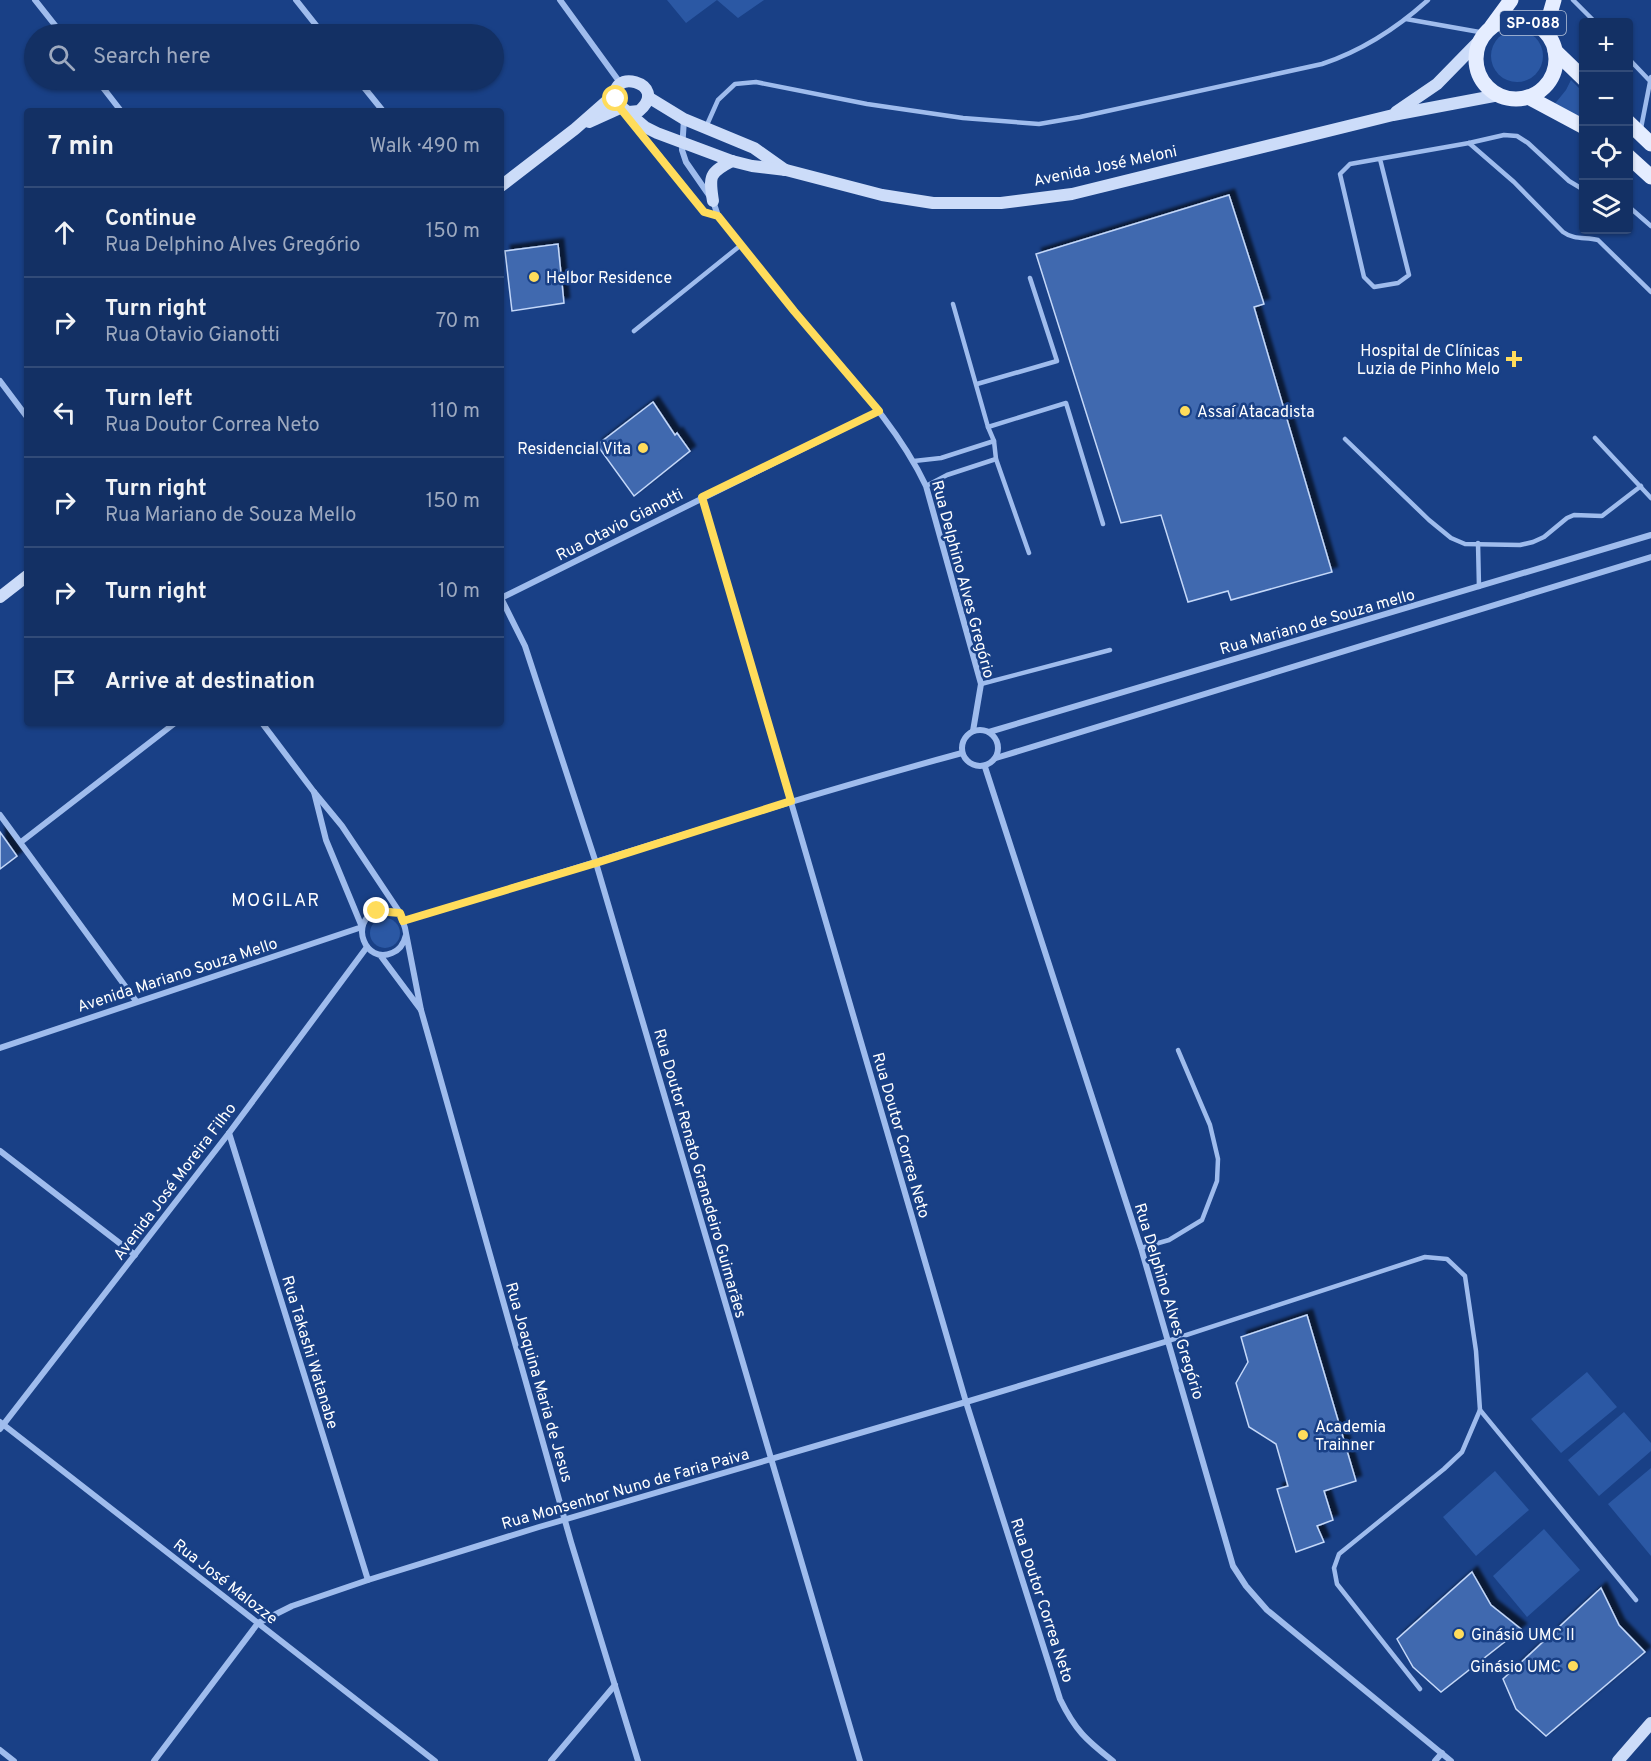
<!DOCTYPE html>
<meta charset="utf-8">
<style>
body{margin:0;font-family:Overpass,sans-serif;background:#203c6d;color:#f1f3f6}
.controls{position:absolute;right:18px;top:18px;display:grid;overflow:hidden;border-radius:6px;box-shadow:0 2px 4px #0004}
.controls button{width:54px;height:54px;display:grid;place-items:center;padding:0;border:0;border-bottom:2px solid #324b78;background:#133064;color:#f1f3f6;font:30px sans-serif}
.stop{position:absolute;width:18px;height:18px;margin:-14px;border:4px solid #ffdc5b;border-radius:50%;background:#fff}
.stop.end{background:#ffdc5b;border-color:#fff;box-shadow:0 2px 6px #0008}
.list{margin:0;padding:0;list-style:none}
h2{display:flex;justify-content:space-between;align-items:center;height:78px;margin:0;padding:0 24px;font-size:26px}
h2 small{font-size:20px;font-weight:400;color:#9da9bf}
.list li{display:grid;grid-template-columns:39px 1fr auto;gap:18px;align-items:center;box-sizing:border-box;height:90px;padding:0 24px;border-top:2px solid #324b78}
.list b{display:block;font-size:22px;white-space:nowrap}
.list p{margin:0;font-size:20px;white-space:nowrap;color:#9da9bf}
.list em{font-size:20px;font-style:normal;color:#9da9bf}
.icon{flex:none;width:33px;height:33px;fill:none;stroke:currentColor;stroke-width:2;stroke-linecap:round;stroke-linejoin:round}
.map{position:relative;flex:none;width:1651px;height:1761px;overflow:hidden}
.search{position:absolute;background:#133064;box-shadow:0 2px 4px #0004;left:24px;top:24px;width:480px;height:66px;display:flex;align-items:center;gap:15px;box-sizing:border-box;padding:0 21px;border-radius:33px;color:#9da9bf;font-size:22px}
.panel{position:absolute;background:#133064;box-shadow:0 2px 4px #0004;left:24px;top:108px;width:480px;height:618px;border-radius:6px}
.map>svg:first-child{display:block}
.green{fill:#2b58a4}
.building{fill:#4169af;stroke:#c4d8f9;stroke-width:1.5;filter:url(#shadow)}
.lines{fill:none;stroke-linecap:round;stroke-linejoin:round}
.lane{stroke:#9fbced;stroke-width:4.5}
.street{stroke:#9fbced;stroke-width:6}
.secondary{stroke:#ccdcf9;stroke-width:12}
.primary{stroke:#e5edff;stroke-width:15}
.route{stroke:#ffdc5b;stroke-width:8}
.poi-dot{fill:#ffdc5b;stroke:#194086;stroke-width:2}
.labels{text-anchor:middle;stroke-width:5;stroke-linejoin:round;paint-order:stroke}
.shield{fill:#194086;stroke:#bac6db;stroke-width:1.5}
.shield-label{font-size:15px;font-weight:bold;fill:#fff}
.street-label{font-size:16px;fill:#fff;stroke:#194086}
.poi-label{font-size:16px;fill:#fff;stroke:#194086;text-anchor:start}
.neighbourhood-label{font-size:18px;letter-spacing:1.5px;fill:#fff;stroke:#194086}
</style>
<div class="map">
<svg width="1651" height="1761" viewBox="0 0 1651 1761">
<defs>
<filter id="shadow"><feDropShadow dx="5.5" dy="-5.5" stdDeviation="1.5" flood-color="#0009"/></filter>
</defs>
<rect width="100%" height="100%" fill="#194086"/>
<!-- green -->
<g class="green">
<polygon points="667,0 764,0 738,18 717,0 686,23"/>
<circle cx="1517" cy="56" r="26"/>
<polygon points="1571,80 1583,92 1583,120 1553,106 1566,90"/>
<circle cx="385" cy="933" r="15"/>
<polygon points="1587,1372 1617,1407 1561,1453 1531,1419"/>
<polygon points="1624,1412 1651,1443 1651,1451 1599,1496 1568,1460"/>
<polygon points="1651,1468 1651,1556 1608,1504"/>
<polygon points="1495,1471 1529,1510 1476,1556 1443,1517"/>
<polygon points="1544,1529 1580,1570 1527,1617 1493,1576"/>
</g>
<!-- building -->
<g class="building">
<polygon points="1229,195 1264,304 1254,307 1332,572 1231,600 1228,591 1188,602 1161,515 1121,523 1036,254"/>
<polygon points="558,244 564,303 512,311 505,251"/>
<polygon points="653,402 675,435 677,433 690,451 634,496 597,445"/>
<polygon points="0,832 17,856 0,869"/>
<polygon points="1307,1315 1356,1481 1324,1491 1333,1520 1317,1526 1324,1542 1296,1552 1277,1489 1288,1486 1276,1444 1249,1427 1236,1383 1248,1362 1241,1337"/>
<polygon points="1472,1572 1491,1605 1521,1629 1441,1692 1413,1667 1397,1639"/>
<polygon points="1601,1588 1619,1625 1645,1652 1546,1736 1516,1709 1503,1679"/>
</g>
<g class="lines">
<!-- lane -->
<g class="lane">
<polyline points="1573,0 1595,22"/>
<polyline points="1406,19 1485,33"/>
<polyline points="1628,58 1649,80"/>
<path d="M706,127L718,100L735,84L756,82L867,104L963,118L1039,124L1080,117L1322,64C1361,51 1397,28 1428,0"/>
<polyline points="1641,128 1651,77"/>
<path d="M1469,143L1514,182L1563,232C1574,240 1585,237 1598,240L1651,292"/>
<polyline points="1380,159 1409,275 1398,283 1374,287 1364,277 1340,174 1350,164 1469,143 1504,135 1517,136 1528,143 1569,181 1584,190"/>
<polyline points="1628,206 1651,226"/>
<polyline points="953,304 988,427 994,441 996,459 1029,553"/>
<polyline points="634,331 741,245"/>
<polyline points="977,384 1057,361 1030,278"/>
<polyline points="988,427 1066,403 1103,524"/>
<polyline points="1595,438 1651,498"/>
<polyline points="1345,439 1429,520 1451,538 1465,544 1520,545 1533,542 1544,537 1567,518 1574,515 1602,516 1641,486"/>
<polyline points="914,461 941,458 994,441"/>
<polyline points="926,486 947,475 996,459"/>
<polyline points="1478,543 1479,587"/>
<polyline points="981,684 1110,650"/>
<polyline points="1141,1248 1169,1240 1202,1220 1217,1181 1218,1159 1210,1125 1178,1050"/>
<polyline points="1168,1341 1425,1257 1447,1259 1465,1276 1476,1351 1480,1410 1636,1600"/>
<polyline points="1420,1689 1337,1584 1334,1568 1339,1554 1444,1469 1462,1452 1480,1410"/>
</g>
<!-- street -->
<g class="street">
<polyline points="35,0 62,34"/>
<polyline points="296,0 323,34"/>
<polyline points="560,0 621,84"/>
<polyline points="97,80 121,111"/>
<polyline points="358,80 383,111"/>
<polyline points="684,119 682,150 686,162 713,201 718,216"/>
<path d="M634,124L704,212L718,216C747,252 775,289 805,324C849,376 897,425 926,486L981,684L973,731"/>
<polyline points="0,381 27,417"/>
<path d="M702,497L966,1402L1060,1699C1075,1730 1086,1740 1113,1761"/>
<polyline points="501,598 525,646 596,863 860,1761"/>
<polyline points="501,598 879,411"/>
<polyline points="262,723 314,792 342,826 400,913"/>
<circle cx="980" cy="748" r="18"/>
<polyline points="989,732 1651,535"/>
<polyline points="996,758 1651,557"/>
<polyline points="985,767 1141,1248 1233,1566 1246,1586 1267,1610 1451,1761"/>
<polyline points="0,815 136,1001"/>
<polyline points="21,842 175,723"/>
<path d="M403,921C589,865 774,804 962,753"/>
<path d="M380,955L421,1010L405,928L400,913C392,912 384,909 376,912C349,921 365,965 392,953C400,950 404,943 406,935"/>
<polyline points="421,1010 571,1542 638,1761"/>
<polyline points="0,1048 362,927 326,840 314,792"/>
<polyline points="229,1133 368,1580"/>
<polyline points="0,1151 135,1255"/>
<polyline points="0,1422 435,1761"/>
<polyline points="0,1429 229,1133 367,947"/>
<polyline points="0,1750 14,1761"/>
<polyline points="154,1761 258,1623 292,1606 368,1580 539,1527 966,1402 1168,1341"/>
<polyline points="551,1761 615,1685"/>
<polyline points="1435,1761 1442,1753"/>
</g>
<!-- secondary -->
<g class="secondary">
<polyline points="648,97 684,119 754,148 785,170"/>
<path d="M629,112L639,111C672,83 604,65 617,103L645,127L657,133L732,161L752,166L786,170L882,195L933,203H1001L1072,194L1393,115L1499,95"/>
<polyline points="1396,112 1437,84 1481,39"/>
<polyline points="589,122 620,108"/>
<polyline points="501,186 575,129 616,93"/>
<path d="M713,201C709,176 709,173 732,161"/>
<polyline points="0,597 27,576"/>
<polyline points="1618,1761 1651,1723"/>
</g>
<!-- primary -->
<g class="primary">
<circle cx="1516" cy="59" r="40"/>
<polyline points="1492,26 1511,0"/>
<polyline points="1545,31 1554,0"/>
<polyline points="1555,51 1584,79"/>
<polyline points="1528,97 1584,127"/>
<polyline points="1628,122 1651,144"/>
<polyline points="1628,156 1651,177"/>
</g>
</g>
<g class="lines">
<!-- route -->
<polyline class="route" points="377,911 400,913 403,921 596,863 791,801 702,497 879,411 794,311 718,216 704,212 620,108 616,99"/>
</g>
<!-- markers -->
<g class="poi-dot">
<circle cx="534" cy="277" r="6"/>
<path d="M1511 350h6v6h6v6h-6v6h-6v-6h-6v-6h6z"/>
<circle cx="1185" cy="411" r="6"/>
<circle cx="643" cy="448" r="6"/>
<circle cx="1303" cy="1435" r="6"/>
<circle cx="1459" cy="1634" r="6"/>
<circle cx="1573" cy="1666" r="6"/>
</g>
<g class="labels">
<!-- shield labels -->
<rect class="shield" x="1500" y="11" width="66" height="24" rx="4.5"/>
<g class="shield-label">
<text x="1533" y="28">SP-088</text>
</g>
<!-- street labels -->
<g class="street-label">
<text transform="translate(1105 165) rotate(-12)" y="6">Avenida José Meloni</text>
<text transform="translate(619 524) rotate(-27)" y="6">Rua Otavio Gianotti</text>
<text transform="translate(964 579) rotate(75)" y="6">Rua Delphino Alves Gregório</text>
<text transform="translate(1317 621) rotate(-16)" y="6">Rua Mariano de Souza mello</text>
<text transform="translate(177 974) rotate(-18)" y="6">Avenida Mariano Souza Mello</text>
<text transform="translate(902 1135) rotate(74)" y="6">Rua Doutor Correa Neto</text>
<text transform="translate(701 1173) rotate(74)" y="6">Rua Doutor Renato Granadeiro Guimarães</text>
<text transform="translate(174 1181) rotate(-53)" y="6">Avenida José Moreira Filho</text>
<text transform="translate(1170 1301) rotate(73)" y="6">Rua Delphino Alves Gregório</text>
<text transform="translate(311 1352) rotate(73)" y="6">Rua Takashi Watanabe</text>
<text transform="translate(540 1382) rotate(74)" y="6">Rua Joaquina Maria de Jesus</text>
<text transform="translate(625 1488) rotate(-16)" y="6">Rua Monsenhor Nuno de Faria Paiva</text>
<text transform="translate(226 1581) rotate(38)" y="6">Rua José Malozze</text>
<text transform="translate(1043 1600) rotate(72)" y="6">Rua Doutor Correa Neto</text>
</g>
<!-- poi labels -->
<g class="poi-label">
<text x="546" y="283">Helbor Residence</text>
<text x="1500" y="356" text-anchor="end">Hospital de Clínicas<tspan x="1500" dy="18">Luzia de Pinho Melo</tspan></text>
<text x="1197" y="417">Assaí Atacadista</text>
<text x="631" y="454" text-anchor="end">Residencial Vita</text>
<text x="1315" y="1432">Academia<tspan x="1315" dy="18">Trainner</tspan></text>
<text x="1471" y="1640">Ginásio UMC II</text>
<text x="1561" y="1672" text-anchor="end">Ginásio UMC</text>
</g>
<!-- neighbourhood labels -->
<g class="neighbourhood-label">
<text x="276" y="906">MOGILAR</text>
</g>
</g>
</svg>
<div class="controls">
<button>+</button>
<button>−</button>
<button><svg class="icon" aria-label="locate" viewBox="0 0 24 24"><circle cx="12" cy="12" r="6"/><path d="M12 2v4M12 18v4M2 12h4M18 12h4"/></svg></button>
<button><svg class="icon" aria-label="layers" viewBox="0 0 24 24"><path d="M12 4l9 5-9 5-9-5zM3 14l9 5 9-5"/></svg></button>
</div>
<div class="stop" style="left:616px;top:99px"></div>
<div class="stop end" style="left:377px;top:911px"></div>
<div class="search"><svg class="icon" aria-label="search" viewBox="0 0 24 24"><circle cx="10" cy="10" r="6"/><path d="M15 15l6 6"/></svg>Search here</div>
<section class="panel">
<h2>7 min<small>Walk · 490 m</small></h2>
<ul class="list">
<li><svg class="icon" aria-label="ahead" viewBox="0 0 24 24"><path d="M12 20V5M6 11l6-6 6 6"/></svg><div><b>Continue</b><p>Rua Delphino Alves Gregório</p></div><em>150 m</em></li>
<li><svg class="icon" aria-label="right" viewBox="0 0 24 24"><path d="M7 20v-9h11M14 6l5 5-5 5"/></svg><div><b>Turn right</b><p>Rua Otavio Gianotti</p></div><em>70 m</em></li>
<li><svg class="icon" aria-label="left" viewBox="0 0 24 24"><path d="M17 20v-9H6M10 6l-5 5 5 5"/></svg><div><b>Turn left</b><p>Rua Doutor Correa Neto</p></div><em>110 m</em></li>
<li><svg class="icon" aria-label="right" viewBox="0 0 24 24"><path d="M7 20v-9h11M14 6l5 5-5 5"/></svg><div><b>Turn right</b><p>Rua Mariano de Souza Mello</p></div><em>150 m</em></li>
<li><svg class="icon" aria-label="right" viewBox="0 0 24 24"><path d="M7 20v-9h11M14 6l5 5-5 5"/></svg><div><b>Turn right</b></div><em>10 m</em></li>
<li><svg class="icon" aria-label="arrive" viewBox="0 0 24 24"><path d="M6 21V4h12l-3 4 3 4H6"/></svg><div><b>Arrive at destination</b></div></li>
</ul>
</section>
</div>
